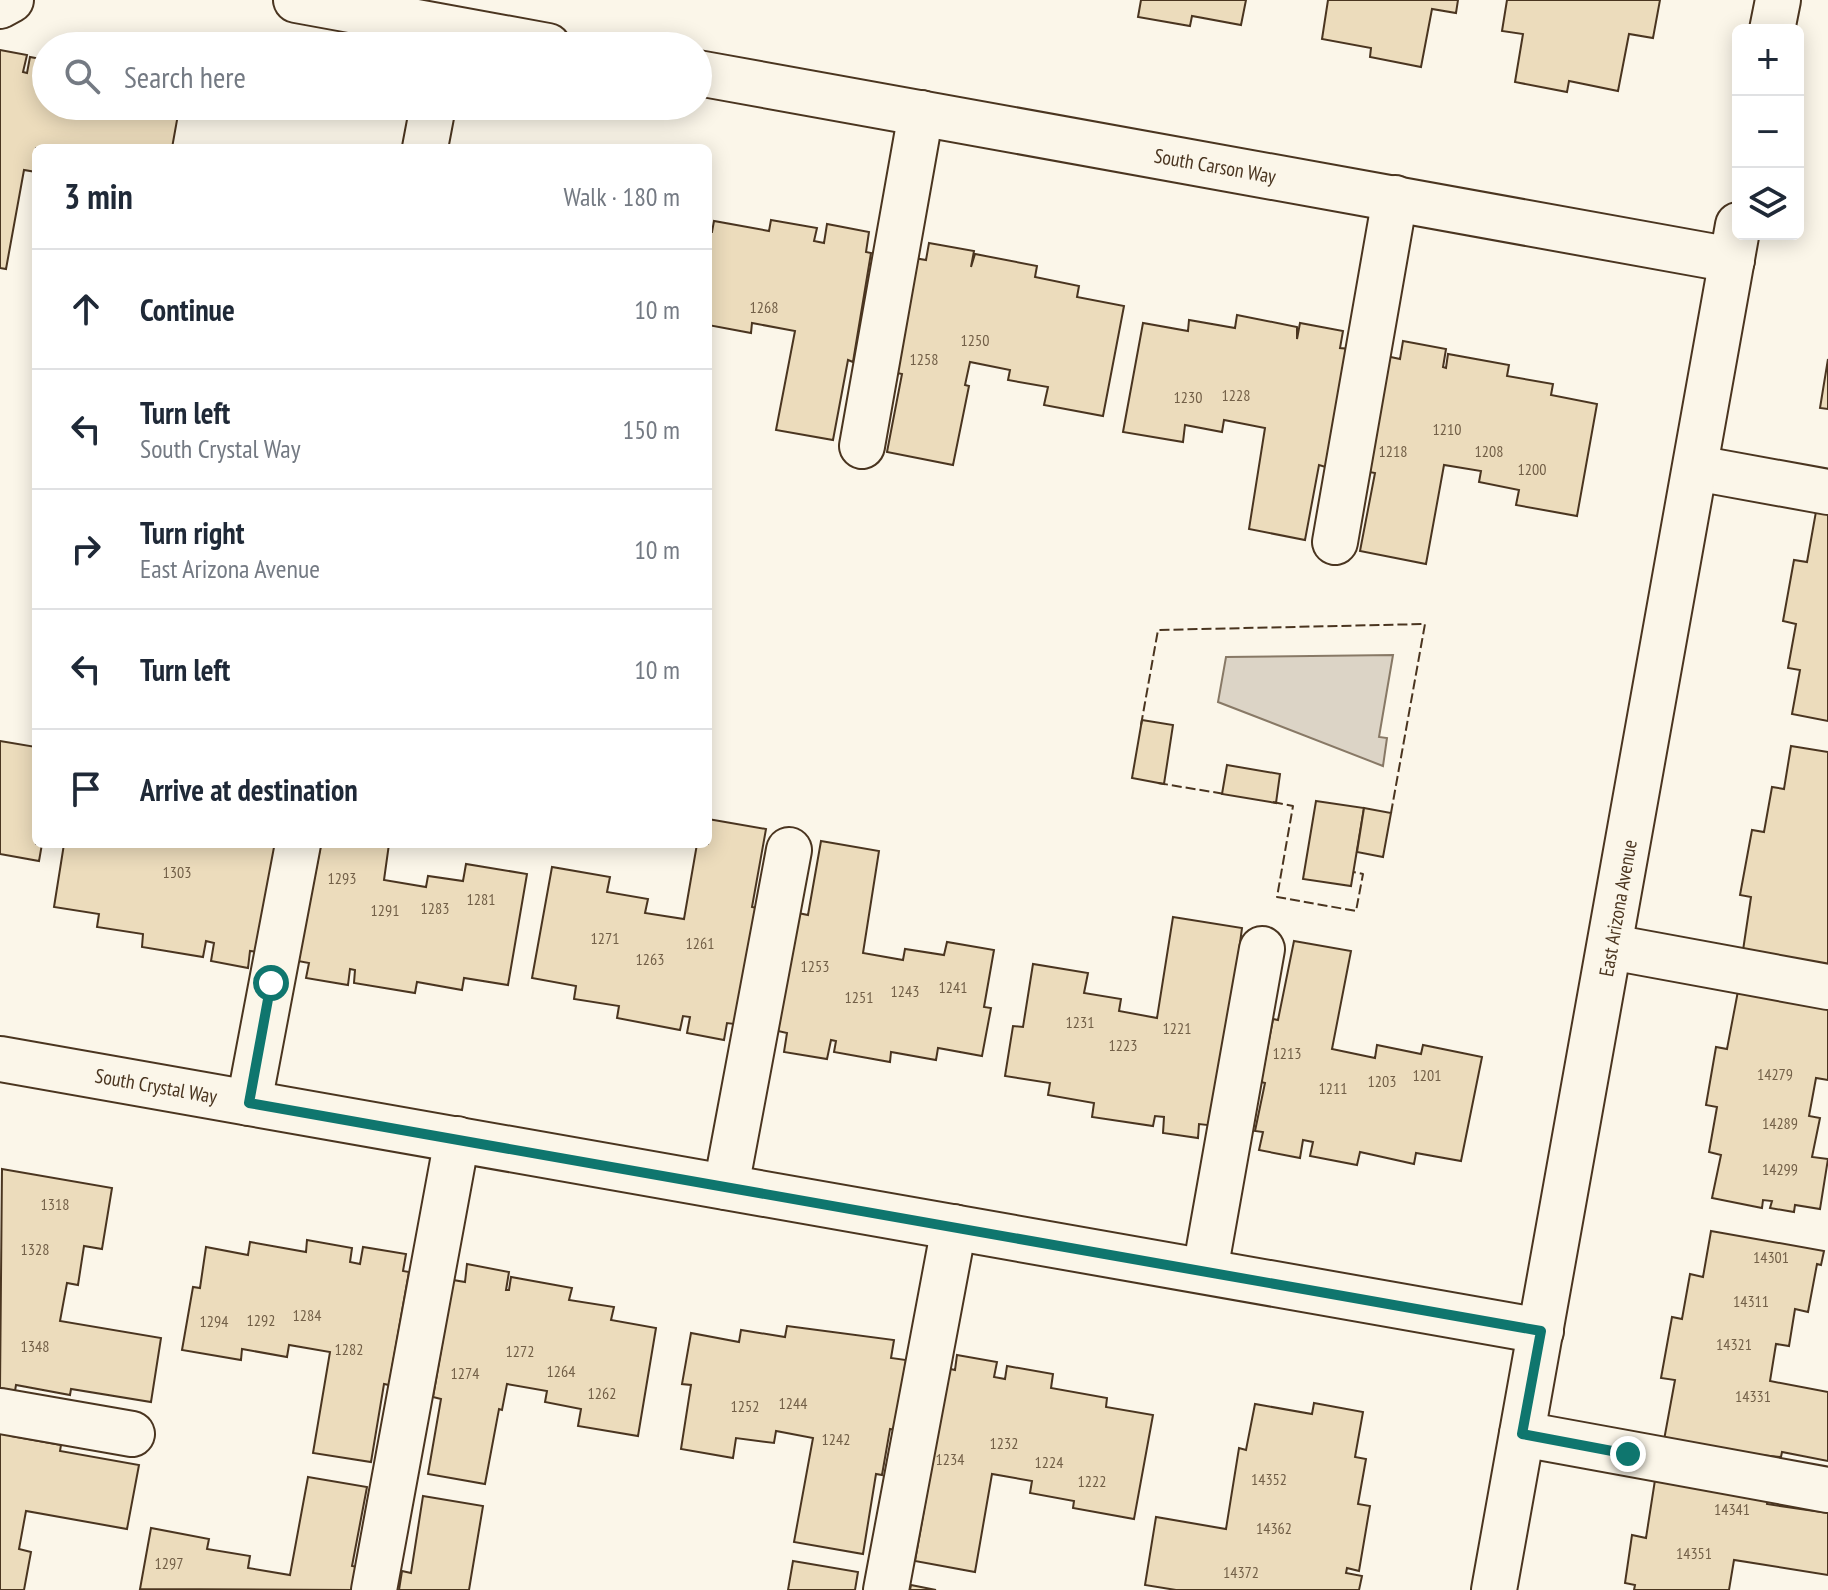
<!DOCTYPE html>
<meta charset="utf-8">
<style>
body{margin:0;font-family:"PT Sans Narrow",sans-serif;background:#f6f6f7;color:#1f2937}
.controls{position:absolute;right:24px;top:24px;display:grid;overflow:hidden;border-radius:12px;box-shadow:0 4px 20px #0003}
.controls button{width:72px;height:72px;display:grid;place-items:center;padding:0;border:0;border-bottom:2px solid #e0e1e3;background:#fff;color:#1f2937;font:40px sans-serif}
.stop{position:absolute;width:24px;height:24px;margin:-18px;border:6px solid #0f766e;border-radius:50%;background:#fff}
.stop.end{background:#0f766e;border-color:#fff;box-shadow:0 2px 8px #0008}
.list{margin:0;padding:0;list-style:none}
h2{display:flex;justify-content:space-between;align-items:center;height:104px;margin:0;padding:0 32px;font-size:34px}
h2 small{font-size:26px;font-weight:400;color:#747a83}
.list li{display:grid;grid-template-columns:52px 1fr auto;gap:24px;align-items:center;box-sizing:border-box;height:120px;padding:0 32px;border-top:2px solid #e0e1e3}
.list b{display:block;font-size:30px;white-space:nowrap}
.list p{margin:0;font-size:26px;white-space:nowrap;color:#747a83}
.list em{font-size:26px;font-style:normal;color:#747a83}
.icon{flex:none;width:44px;height:44px;fill:none;stroke:currentColor;stroke-width:2;stroke-linecap:round;stroke-linejoin:round}
.map{position:relative;flex:none;width:1828px;height:1590px;overflow:hidden}
.search{position:absolute;background:#fff;box-shadow:0 4px 20px #0003;left:32px;top:32px;width:680px;height:88px;display:flex;align-items:center;gap:20px;box-sizing:border-box;padding:0 28px;border-radius:44px;color:#747a83;font-size:30px}
.panel{position:absolute;background:#fff;box-shadow:0 4px 20px #0003;left:32px;top:144px;width:680px;height:704px;border-radius:12px}
.map>svg:first-child{display:block}
.water{fill:#dcd4c6;stroke:#887966;stroke-width:2}
.building{fill:#ecdcbc;stroke:#4a3520;stroke-width:2}
.lines{fill:none;stroke-linecap:round;stroke-linejoin:round}
.minor-casing{stroke:#4a3520;stroke-width:48}
.minor{stroke:#fbf6e9;stroke-width:44}
.fence{stroke:#4a3520;stroke-width:2;stroke-dasharray:10 4;stroke-linecap:butt}
.route{stroke:#0f766e;stroke-width:10}
.labels{text-anchor:middle;stroke-width:6;stroke-linejoin:round;paint-order:stroke}
.number-label{font-size:16px;fill:#725f47}
.street-label{font-size:20px;fill:#4a3520;stroke:#fbf6e9}
</style>
<div class="map">
<svg width="1828" height="1590" viewBox="0 0 1828 1590">
<rect width="100%" height="100%" fill="#fbf6e9"/>
<!-- water -->
<polygon class="water" points="1393,655 1379,737 1387,738 1383,766 1218,702 1226,657"/>
<!-- building -->
<g class="building">
<polygon points="1141,0 1246,0 1241,25 1192,16 1190,26 1138,17"/>
<polygon points="1328,0 1458,0 1456,13 1432,9 1421,67 1370,57 1371,48 1322,39"/>
<polygon points="1507,0 1660,0 1653,38 1629,34 1618,91 1569,81 1567,92 1515,82 1523,34 1502,31"/>
<polygon points="0,50 27,55 23,72 27,73 30,57 46,60 46,106 179,109 172,148 36,148 36,172 24,170 6,269 0,268"/>
<polygon points="771,220 817,228 814,241 824,243 827,224 869,232 866,252 871,253 853,362 848,360 833,440 776,430 795,331 752,323 751,333 708,325 708,232 712,232 714,221 769,231"/>
<polygon points="929,243 974,251 971,267 975,254 1037,266 1035,277 1079,286 1077,297 1124,306 1103,416 1044,405 1048,387 1008,380 1010,370 970,362 965,385 969,386 953,465 887,452 902,374 897,373 906,325 902,324 914,258 926,260"/>
<polygon points="1237,315 1297,327 1297,339 1300,323 1343,331 1340,348 1350,349 1329,468 1319,465 1305,540 1249,529 1265,428 1224,420 1222,432 1185,425 1183,442 1123,432 1143,323 1188,331 1189,320 1235,328"/>
<polygon points="1403,341 1446,349 1443,367 1446,368 1448,354 1509,365 1507,376 1553,384 1551,395 1597,404 1577,516 1516,505 1519,490 1479,482 1481,471 1444,465 1426,564 1360,551 1375,473 1369,472 1386,356 1400,359"/>
<polygon points="1828,359 1828,409 1820,408"/>
<polygon points="1817,506 1828,508 1828,721 1792,714 1800,670 1788,668 1796,624 1783,621 1794,560 1807,562"/>
<polygon points="1142,720 1173,725 1164,784 1132,778"/>
<polygon points="0,741 36,747 36,844 42,844 39,861 0,854"/>
<polygon points="1791,746 1828,752 1828,968 1742,957 1751,897 1740,895 1752,830 1764,832 1772,787 1784,789"/>
<polygon points="1227,765 1280,774 1276,803 1222,794"/>
<polygon points="1316,801 1364,808 1351,886 1303,879"/>
<polygon points="1364,808 1391,813 1383,857 1357,852"/>
<polygon points="708,819 766,829 752,907 757,908 742,1025 727,1023 724,1040 687,1033 690,1017 683,1016 680,1030 617,1018 619,1006 574,999 576,986 532,978 552,867 610,877 607,892 648,899 645,913 684,919 697,844 708,844"/>
<polygon points="821,841 879,851 863,953 903,960 905,949 944,955 947,942 994,950 984,1007 991,1008 982,1056 938,1048 936,1060 891,1052 890,1062 834,1052 836,1041 831,1040 827,1059 784,1052 787,1033 778,1031 798,913 808,915"/>
<polygon points="64,844 280,844 265,953 250,951 248,968 211,961 214,943 206,941 203,957 142,947 143,934 97,927 99,914 54,907"/>
<polygon points="321,844 389,844 384,880 426,887 428,876 463,881 466,864 527,874 508,985 464,978 462,990 417,982 415,993 354,983 355,970 350,969 348,985 306,978 309,963 298,961"/>
<polygon points="1173,917 1242,928 1216,1126 1199,1124 1198,1138 1163,1133 1164,1117 1155,1116 1153,1126 1092,1117 1094,1103 1048,1095 1050,1083 1005,1076 1013,1026 1023,1027 1033,964 1088,973 1084,993 1121,999 1119,1011 1157,1018"/>
<polygon points="1294,941 1351,951 1332,1049 1375,1058 1377,1045 1421,1054 1423,1045 1482,1057 1461,1161 1416,1153 1414,1164 1360,1152 1357,1165 1310,1156 1313,1142 1303,1140 1300,1158 1259,1150 1263,1132 1255,1131 1265,1083 1261,1082 1273,1019 1278,1020"/>
<polygon points="1738,991 1828,1008 1828,1080 1816,1078 1809,1116 1820,1118 1812,1157 1828,1159 1820,1209 1795,1205 1794,1212 1770,1208 1772,1201 1763,1200 1762,1208 1712,1198 1721,1155 1709,1152 1717,1107 1706,1105 1716,1047 1727,1049"/>
<polygon points="2,1169 112,1188 102,1249 84,1246 78,1285 67,1283 60,1321 161,1338 151,1402 71,1389 70,1395 16,1385 15,1391 0,1388"/>
<polygon points="1711,1231 1824,1251 1821,1265 1817,1264 1808,1312 1795,1309 1789,1346 1776,1344 1770,1381 1828,1392 1828,1461 1782,1452 1781,1457 1730,1452 1664,1440 1675,1380 1661,1378 1672,1317 1682,1319 1690,1274 1703,1277"/>
<polygon points="307,1240 352,1248 350,1262 360,1264 363,1247 406,1254 403,1271 409,1272 389,1385 384,1384 371,1462 313,1453 330,1352 289,1345 287,1357 242,1349 241,1360 182,1350 193,1287 200,1288 206,1247 248,1255 250,1242 306,1252"/>
<polygon points="467,1264 509,1272 506,1290 509,1290 511,1277 572,1288 569,1300 614,1307 611,1320 656,1328 638,1436 578,1426 581,1409 545,1402 547,1391 507,1384 502,1410 499,1409 485,1484 428,1474 441,1399 433,1397 453,1280 465,1282"/>
<polygon points="787,1326 894,1340 891,1358 906,1360 895,1430 890,1429 882,1475 876,1474 863,1554 794,1542 813,1438 776,1431 774,1443 736,1438 733,1458 681,1449 691,1385 682,1384 691,1333 739,1342 741,1330 785,1337"/>
<polygon points="957,1355 997,1362 994,1377 1005,1379 1007,1366 1053,1374 1051,1388 1107,1398 1106,1407 1153,1415 1134,1519 1073,1508 1074,1501 1030,1493 1032,1481 992,1474 975,1572 915,1561 929,1481 925,1480 946,1368 955,1370"/>
<polygon points="1314,1403 1363,1412 1355,1457 1366,1459 1358,1504 1370,1506 1359,1571 1347,1568 1346,1573 1362,1576 1359,1590 1176,1590 1145,1585 1156,1517 1226,1529 1239,1448 1246,1450 1255,1404 1312,1414"/>
<polygon points="0,1429 12,1431 11,1436 61,1445 60,1451 139,1465 127,1529 26,1511 19,1549 31,1552 24,1590 0,1590"/>
<polygon points="308,1477 367,1487 352,1566 358,1567 354,1590 140,1589 151,1528 209,1539 207,1549 250,1556 248,1568 290,1575"/>
<polygon points="1655,1480 1768,1498 1767,1504 1828,1513 1828,1575 1734,1560 1729,1590 1634,1590 1635,1585 1625,1583 1632,1535 1646,1538"/>
<polygon points="423,1496 483,1506 469,1590 399,1590 402,1571 411,1573"/>
<polygon points="793,1561 858,1572 855,1590 788,1590"/>
<polygon points="911,1585 936,1590 910,1590"/>
</g>
<g class="lines">
<!-- minor casing -->
<g class="minor-casing">
<g id="minor">
<polyline points="296,0 548,46"/>
<polyline points="0,6 11,0"/>
<polyline points="1772,30 1778,0"/>
<polyline points="698,73 1732,260"/>
<polyline points="425,148 433,106"/>
<polyline points="862,446 921,113"/>
<polyline points="1696,468 1828,492"/>
<polyline points="1335,542 1395,198"/>
<polyline points="1611,947 1828,987"/>
<polyline points="0,1059 1541,1331"/>
<polyline points="249,1103 298,844"/>
<polyline points="726,1187 789,850"/>
<polyline points="1205,1271 1262,949"/>
<polyline points="0,1411 132,1434"/>
<polyline points="1522,1434 1828,1490"/>
<polyline points="374,1590 457,1139"/>
<polyline points="886,1590 954,1227"/>
<polyline points="1494,1590 1738,225"/>
</g>
</g>
<!-- minor -->
<use href="#minor" class="minor"/>
<!-- fence -->
<g class="fence">
<polyline points="1141,725 1158,630 1425,624 1391,813"/>
<polyline points="1158,783 1225,794"/>
<polyline points="1273,802 1293,806 1277,897 1356,911 1363,874 1353,872"/>
</g>
</g>
<g class="lines">
<!-- route -->
<polyline class="route" points="271,983 249,1103 1541,1331 1522,1434 1628,1454"/>
</g>
<g class="labels">
<!-- number labels -->
<g class="number-label">
<text x="764" y="313">1268</text>
<text x="975" y="346">1250</text>
<text x="924" y="365">1258</text>
<text x="1236" y="401">1228</text>
<text x="1188" y="403">1230</text>
<text x="1447" y="435">1210</text>
<text x="1393" y="457">1218</text>
<text x="1489" y="457">1208</text>
<text x="1532" y="475">1200</text>
<text x="177" y="878">1303</text>
<text x="342" y="884">1293</text>
<text x="481" y="905">1281</text>
<text x="435" y="914">1283</text>
<text x="385" y="916">1291</text>
<text x="605" y="944">1271</text>
<text x="700" y="949">1261</text>
<text x="650" y="965">1263</text>
<text x="815" y="972">1253</text>
<text x="953" y="993">1241</text>
<text x="905" y="997">1243</text>
<text x="859" y="1003">1251</text>
<text x="1080" y="1028">1231</text>
<text x="1177" y="1034">1221</text>
<text x="1123" y="1051">1223</text>
<text x="1287" y="1059">1213</text>
<text x="1775" y="1080">14279</text>
<text x="1427" y="1081">1201</text>
<text x="1382" y="1087">1203</text>
<text x="1333" y="1094">1211</text>
<text x="1780" y="1129">14289</text>
<text x="1780" y="1175">14299</text>
<text x="55" y="1210">1318</text>
<text x="35" y="1255">1328</text>
<text x="1771" y="1263">14301</text>
<text x="1751" y="1307">14311</text>
<text x="307" y="1321">1284</text>
<text x="261" y="1326">1292</text>
<text x="214" y="1327">1294</text>
<text x="1734" y="1350">14321</text>
<text x="35" y="1352">1348</text>
<text x="349" y="1355">1282</text>
<text x="520" y="1357">1272</text>
<text x="561" y="1377">1264</text>
<text x="465" y="1379">1274</text>
<text x="602" y="1399">1262</text>
<text x="1753" y="1402">14331</text>
<text x="793" y="1409">1244</text>
<text x="745" y="1412">1252</text>
<text x="836" y="1445">1242</text>
<text x="1004" y="1449">1232</text>
<text x="950" y="1465">1234</text>
<text x="1049" y="1468">1224</text>
<text x="1269" y="1485">14352</text>
<text x="1092" y="1487">1222</text>
<text x="1732" y="1515">14341</text>
<text x="1274" y="1534">14362</text>
<text x="1694" y="1559">14351</text>
<text x="169" y="1569">1297</text>
<text x="1241" y="1578">14372</text>
</g>
<!-- street labels -->
<g class="street-label">
<text transform="translate(1215 166) rotate(10)" y="7">South Carson Way</text>
<text transform="translate(1618 908) rotate(-80)" y="7">East Arizona Avenue</text>
<text transform="translate(156 1086) rotate(10)" y="7">South Crystal Way</text>
</g>
</g>
</svg>
<div class="controls">
<button>+</button>
<button>−</button>
<button><svg class="icon" aria-label="layers" viewBox="0 0 24 24"><path d="M12 4l9 5-9 5-9-5zM3 14l9 5 9-5"/></svg></button>
</div>
<div class="stop" style="left:271px;top:983px"></div>
<div class="stop end" style="left:1628px;top:1454px"></div>
<div class="search"><svg class="icon" aria-label="search" viewBox="0 0 24 24"><circle cx="10" cy="10" r="6"/><path d="M15 15l6 6"/></svg>Search here</div>
<section class="panel">
<h2>3 min<small>Walk · 180 m</small></h2>
<ul class="list">
<li><svg class="icon" aria-label="ahead" viewBox="0 0 24 24"><path d="M12 20V5M6 11l6-6 6 6"/></svg><div><b>Continue</b></div><em>10 m</em></li>
<li><svg class="icon" aria-label="left" viewBox="0 0 24 24"><path d="M17 20v-9H6M10 6l-5 5 5 5"/></svg><div><b>Turn left</b><p>South Crystal Way</p></div><em>150 m</em></li>
<li><svg class="icon" aria-label="right" viewBox="0 0 24 24"><path d="M7 20v-9h11M14 6l5 5-5 5"/></svg><div><b>Turn right</b><p>East Arizona Avenue</p></div><em>10 m</em></li>
<li><svg class="icon" aria-label="left" viewBox="0 0 24 24"><path d="M17 20v-9H6M10 6l-5 5 5 5"/></svg><div><b>Turn left</b></div><em>10 m</em></li>
<li><svg class="icon" aria-label="arrive" viewBox="0 0 24 24"><path d="M6 21V4h12l-3 4 3 4H6"/></svg><div><b>Arrive at destination</b></div></li>
</ul>
</section>
</div>
